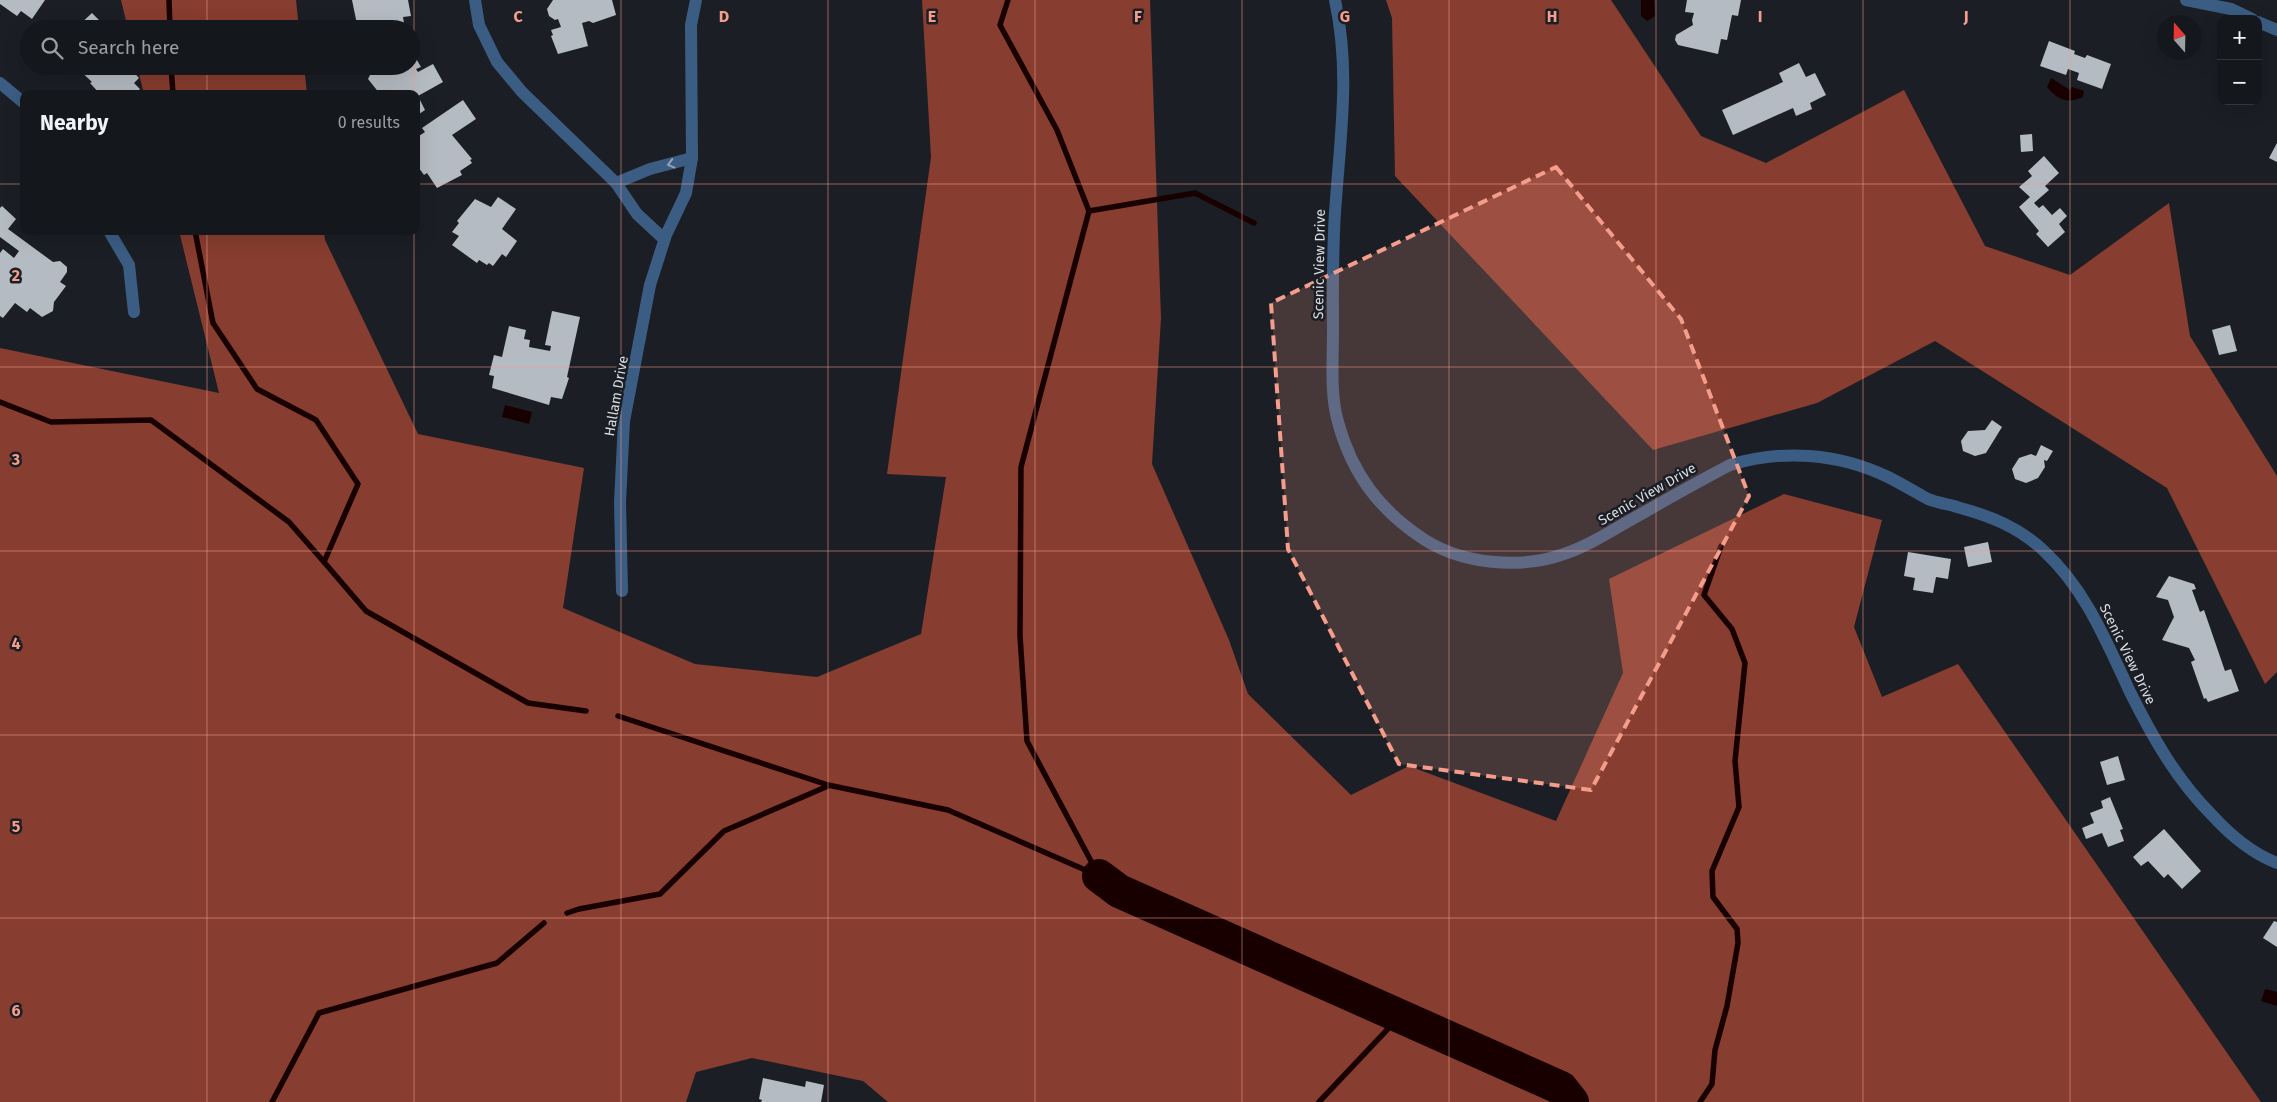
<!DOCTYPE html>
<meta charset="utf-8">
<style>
body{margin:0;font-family:"Fira Sans",sans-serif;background:#1d2025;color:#f1f3f6}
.controls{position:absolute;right:15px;top:15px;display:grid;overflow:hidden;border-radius:10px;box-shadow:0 5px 20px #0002}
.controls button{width:45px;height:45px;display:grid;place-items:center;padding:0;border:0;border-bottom:1px solid #33363b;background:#14171c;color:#f1f3f6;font:25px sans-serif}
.compass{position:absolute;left:2157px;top:15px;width:45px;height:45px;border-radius:50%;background:#14171c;box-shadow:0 5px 20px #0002;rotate:340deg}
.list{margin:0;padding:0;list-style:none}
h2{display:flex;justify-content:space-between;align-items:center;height:65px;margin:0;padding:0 20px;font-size:21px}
h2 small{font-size:16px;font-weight:400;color:#9d9fa3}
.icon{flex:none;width:28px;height:28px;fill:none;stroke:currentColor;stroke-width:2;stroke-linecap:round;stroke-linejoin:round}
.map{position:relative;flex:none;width:2277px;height:1102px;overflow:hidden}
.search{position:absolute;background:#14171c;box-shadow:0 5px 20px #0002;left:20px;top:20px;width:400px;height:55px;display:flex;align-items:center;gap:12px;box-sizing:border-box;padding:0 18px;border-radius:28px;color:#9d9fa3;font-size:19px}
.panel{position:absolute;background:#14171c;box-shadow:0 5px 20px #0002;left:20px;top:90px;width:400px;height:145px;border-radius:10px}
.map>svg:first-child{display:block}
.forest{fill:#873d2f}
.water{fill:#190000}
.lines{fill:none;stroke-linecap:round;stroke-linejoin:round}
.stream{stroke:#190000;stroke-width:5.5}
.river{stroke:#190000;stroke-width:34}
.building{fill:#b5bbc2}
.minor{stroke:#3b5d83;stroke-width:12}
.oneway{stroke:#93a4b8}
.marked{fill:#f49d8b;fill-opacity:0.2;stroke:#f49d8b;stroke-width:4;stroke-dasharray:10 6;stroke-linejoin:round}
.grid{fill:none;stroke:#f49d8b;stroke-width:1;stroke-opacity:0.55}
.labels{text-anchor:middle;stroke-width:5;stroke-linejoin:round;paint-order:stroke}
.street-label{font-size:14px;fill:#dbdfe3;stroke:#1b1f25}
.grid-label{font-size:16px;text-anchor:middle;font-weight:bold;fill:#f49d8b;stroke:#1b1f25;stroke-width:5;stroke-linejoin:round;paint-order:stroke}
</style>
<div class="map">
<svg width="2277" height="1102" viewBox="0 0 2277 1102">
<rect width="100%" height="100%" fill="#1b1f25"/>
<!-- forest -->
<g class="forest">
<polygon points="121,0 296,0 299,29 128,29"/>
<polygon points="922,0 1150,0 1161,318 1152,464 1229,640 1248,694 1351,795 1409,766 1556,821 1623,673 1609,579 1784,494 1882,520 1854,627 1882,697 1958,664 2261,1102 888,1102 863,1081 752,1058 696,1072 686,1102 0,1102 0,348 219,393 179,231 324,231 325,240 418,434 584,468 563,608 695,664 817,677 921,634 946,477 887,474 931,157"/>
<polygon points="1386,0 1611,0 1701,136 1766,163 1904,90 1985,246 2070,275 2169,203 2190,336 2277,476 2277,672 2265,684 2167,488 1935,341 1817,403 1653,450 1395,176 1392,18"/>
<polygon points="137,66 304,66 307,94 144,94"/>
</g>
<!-- water -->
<g class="water">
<polygon points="1641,0 1654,0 1655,16 1647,21 1641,16"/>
<path d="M2051,78L2070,90L2072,87L2084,91L2083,97C2068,104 2057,100 2047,87Z"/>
<polygon points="505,405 532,412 529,424 502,417"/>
<polygon points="2265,989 2277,992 2277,1006 2261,1001"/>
</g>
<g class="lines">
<!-- stream -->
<g class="stream">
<polyline points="169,0 170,29"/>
<polyline points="1008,0 1000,25 1057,130 1089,211 1021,467 1020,636 1027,741 1099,876"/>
<polyline points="171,66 173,94"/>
<polyline points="1089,211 1195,193 1254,223"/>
<polyline points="195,231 213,323 257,389 316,420 358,484 324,562 366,611 528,703 586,711"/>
<polyline points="0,402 51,422 151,420 289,522 324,562"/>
<polyline points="618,716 828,785 948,810 1099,876"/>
<polyline points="567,913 579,909 660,894 724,831 828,786"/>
<polyline points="272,1102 319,1013 497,963 544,923"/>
<polyline points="1319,1102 1400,1016"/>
<polyline points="1700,1102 1712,1084 1715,1050 1727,1006 1738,943 1737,929 1713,897 1712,871 1739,807 1735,761 1745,663 1732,629 1704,595 1721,546"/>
</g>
<!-- river -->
<polyline class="river" points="1099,876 1119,891 1561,1088 1572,1102"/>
</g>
<!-- building -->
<g class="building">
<polygon points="0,0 45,0 32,19 21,11 17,16 0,4"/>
<polygon points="352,0 408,0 411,16 403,17 405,29 358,29"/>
<polygon points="553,0 612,0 616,15 593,23 589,21 582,23 588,46 558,54 551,36 553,35 551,30 561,27 558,19 555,20 549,16 547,9"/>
<polygon points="1687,0 1741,0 1738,16 1732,15 1727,40 1721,39 1718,54 1678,45 1675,40 1676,35 1693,25 1692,20 1694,13 1685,12"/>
<polygon points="92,13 104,25 109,20 116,29 79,29 77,27"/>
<polygon points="2049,41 2075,51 2074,54 2085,58 2087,55 2111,64 2102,89 2077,80 2079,73 2068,69 2066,75 2040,66"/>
<polygon points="414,55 421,67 416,69 418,72 433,64 443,82 418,96 425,110 416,116 416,94 380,94 368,79 370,75 385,66 411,66 411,56"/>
<polygon points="1799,63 1806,77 1815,73 1826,95 1810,103 1812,109 1796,116 1793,108 1733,135 1722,110 1783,82 1779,73"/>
<polygon points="75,66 128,66 139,78 134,83 140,89 135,94 108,94 104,90 100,94 90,83 92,82"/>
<polygon points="463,100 476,119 452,135 472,159 470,160 472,163 460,171 462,175 437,188 427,173 424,175 416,164 416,138 425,132 422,128"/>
<polygon points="2032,134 2033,151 2021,152 2020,135"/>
<polygon points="2277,143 2277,162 2269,158"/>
<polygon points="2044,156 2059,173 2045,186 2049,190 2034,203 2039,208 2043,205 2052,215 2060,208 2067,216 2059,224 2065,232 2048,247 2036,234 2039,231 2019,207 2030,197 2019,187 2032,176 2028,171"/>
<polygon points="498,197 516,209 502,229 517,241 506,257 502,254 493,266 489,263 487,265 479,260 477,263 452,245 459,236 452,232 459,223 457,221 475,199 491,207"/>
<polygon points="2,206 16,219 8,229 53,262 60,261 67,267 67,272 60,282 66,286 54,302 53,311 42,317 30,308 27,312 15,303 3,318 0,316 0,253 3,249 14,258 19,251 0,237 0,208"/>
<polygon points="552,311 580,317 567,377 569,378 562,399 551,397 549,405 492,388 494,376 489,375 494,355 502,357 509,326 526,330 524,339 530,340 529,347 550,351 551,346 545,345"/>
<polygon points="2230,325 2237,351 2219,355 2212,330"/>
<polygon points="1992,420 2002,427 1986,453 1975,456 1963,451 1961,441 1968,431 1985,430"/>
<polygon points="2041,445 2053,451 2047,461 2044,460 2045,467 2038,478 2026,483 2015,479 2012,469 2019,458 2031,454 2036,456"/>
<polygon points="1988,542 1992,562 1968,567 1964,547"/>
<polygon points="1908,552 1951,559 1948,579 1936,577 1933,593 1913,590 1915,578 1904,576"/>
<polygon points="2169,576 2194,584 2196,589 2192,590 2200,612 2204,610 2225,671 2231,669 2239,691 2208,702 2206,698 2204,699 2191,662 2195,660 2189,648 2162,640 2174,617 2168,600 2156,597"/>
<polygon points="2118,756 2125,780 2107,785 2100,762"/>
<polygon points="2110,797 2123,829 2120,830 2124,841 2108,847 2102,833 2086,839 2082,828 2094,823 2090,813 2103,808 2101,801"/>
<polygon points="2164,829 2201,871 2182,889 2168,874 2164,878 2148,861 2141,866 2133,857"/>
<polygon points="2274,921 2277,922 2277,947 2263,938"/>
<polygon points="763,1078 805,1087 806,1081 824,1085 821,1102 761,1102 762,1100 759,1099"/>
</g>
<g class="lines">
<!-- minor -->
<g class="minor">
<polyline points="475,0 479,25 497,62 522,92 616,183 637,214 664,239"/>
<path d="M1335,0C1350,69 1341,130 1336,199C1332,243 1333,287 1333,331C1333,361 1330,394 1338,422C1352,474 1380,511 1425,540C1463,564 1519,569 1561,555C1587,547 1611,531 1634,518C1666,500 1697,482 1730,465C1782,449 1838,453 1888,477C1902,484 1915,492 1928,499C1937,503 1948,504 1957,507C1990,516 2019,527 2044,551C2086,590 2106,641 2130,692C2152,736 2176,779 2211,814C2230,835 2251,853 2277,863"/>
<polyline points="2186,0 2231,9 2252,19"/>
<polyline points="2258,22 2277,30"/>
<polyline points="0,83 24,103"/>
<polyline points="616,183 650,169 692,158"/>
<polyline points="109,231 129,265 134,312"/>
<polyline points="622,591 620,502 624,421 650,285 666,235 686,193 692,158 691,25 696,0"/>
</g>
</g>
<!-- one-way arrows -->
<defs><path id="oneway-chevron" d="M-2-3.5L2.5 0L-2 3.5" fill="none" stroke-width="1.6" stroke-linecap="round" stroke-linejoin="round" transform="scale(1.25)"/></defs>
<use class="oneway" href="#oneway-chevron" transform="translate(671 164) rotate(165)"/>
<!-- marked area -->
<path class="marked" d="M1556,167L1681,319L1749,496L1591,790L1399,764L1288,549L1271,303Z"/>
<!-- grid -->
<path class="grid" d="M207,0V29M414,0V94M621,0V1102M828,0V1102M1035,0V1102M1242,0V1102M1449,0V1102M1656,0V1102M1863,0V1102M2070,0V1102M207,66V94M0,184H24M416,184H2277M207,231V1102M414,231V1102M0,367H2277M0,551H2277M0,735H2277M0,918H2277"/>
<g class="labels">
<!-- street labels -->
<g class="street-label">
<text transform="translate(1319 264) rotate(-89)" y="5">Scenic View Drive</text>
<text transform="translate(616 396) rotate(-80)" y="5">Hallam Drive</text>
<text transform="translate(1647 494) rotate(-30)" y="5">Scenic View Drive</text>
<text transform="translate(2128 654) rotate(64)" y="5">Scenic View Drive</text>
</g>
</g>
<g class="grid-label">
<text x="518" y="22">C</text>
<text x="724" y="22">D</text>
<text x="932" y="22">E</text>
<text x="1138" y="22">F</text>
<text x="1345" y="22">G</text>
<text x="1552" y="22">H</text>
<text x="1760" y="22">I</text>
<text x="1966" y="22">J</text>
<text x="16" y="281">2</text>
<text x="16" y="465">3</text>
<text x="16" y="649">4</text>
<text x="16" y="832">5</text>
<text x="16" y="1016">6</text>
</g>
</svg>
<div class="controls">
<button>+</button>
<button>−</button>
</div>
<svg class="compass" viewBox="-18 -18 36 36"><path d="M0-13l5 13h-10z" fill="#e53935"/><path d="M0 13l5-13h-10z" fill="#9d9fa3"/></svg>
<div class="search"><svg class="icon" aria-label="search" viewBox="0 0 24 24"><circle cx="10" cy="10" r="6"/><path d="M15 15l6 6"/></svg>Search here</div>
<section class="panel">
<h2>Nearby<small>0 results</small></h2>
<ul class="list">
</ul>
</section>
</div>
